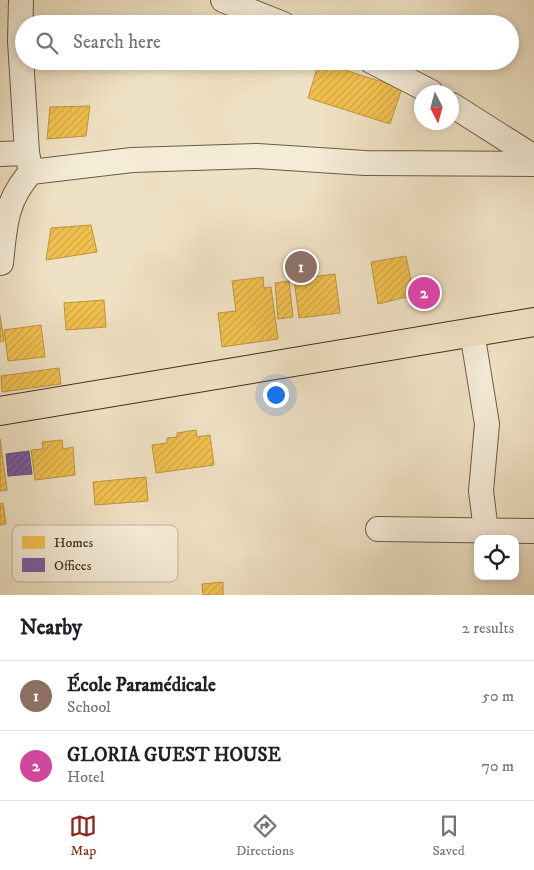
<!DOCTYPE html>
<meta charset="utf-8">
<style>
body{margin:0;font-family:"IM FELL DW Pica",serif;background:#f6f6f6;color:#202124}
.controls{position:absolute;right:15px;bottom:15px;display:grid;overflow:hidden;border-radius:10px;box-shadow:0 2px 8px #0003}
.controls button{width:45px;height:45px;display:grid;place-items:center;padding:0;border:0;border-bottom:1px solid #e0e0e0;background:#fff;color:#202124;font:25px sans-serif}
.compass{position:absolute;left:414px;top:85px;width:45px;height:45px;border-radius:50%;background:#fff;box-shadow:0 2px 8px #0003;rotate:174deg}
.you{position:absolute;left:275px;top:394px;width:18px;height:18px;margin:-12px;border:4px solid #fff;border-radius:50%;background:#1a73e8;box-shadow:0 0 0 8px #1a73e833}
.badge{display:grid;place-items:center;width:32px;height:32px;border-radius:50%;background:#8f2418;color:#fff;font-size:16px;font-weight:700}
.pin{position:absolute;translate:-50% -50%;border:2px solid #fff;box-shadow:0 1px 5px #0006}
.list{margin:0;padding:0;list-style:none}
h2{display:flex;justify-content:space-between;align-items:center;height:65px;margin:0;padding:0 20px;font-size:21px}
h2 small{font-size:16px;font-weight:400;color:#757577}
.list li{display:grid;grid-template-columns:32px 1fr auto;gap:15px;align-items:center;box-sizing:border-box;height:70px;padding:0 20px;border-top:1px solid #e0e0e0}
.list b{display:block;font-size:19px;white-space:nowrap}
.list p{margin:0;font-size:16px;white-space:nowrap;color:#757577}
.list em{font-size:16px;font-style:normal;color:#757577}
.icon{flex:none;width:28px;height:28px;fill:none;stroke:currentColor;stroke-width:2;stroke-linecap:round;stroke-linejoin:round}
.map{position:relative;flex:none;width:534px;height:595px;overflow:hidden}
.search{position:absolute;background:#fff;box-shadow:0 2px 8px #0003;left:15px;right:15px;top:15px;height:55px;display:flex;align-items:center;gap:12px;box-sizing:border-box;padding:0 18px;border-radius:28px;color:#757577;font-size:19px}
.sheet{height:205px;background:#fff}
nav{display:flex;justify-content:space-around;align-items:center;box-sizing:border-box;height:70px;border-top:1px solid #e0e0e0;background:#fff;font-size:14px;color:#757577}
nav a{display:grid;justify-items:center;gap:2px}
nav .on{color:#8f2418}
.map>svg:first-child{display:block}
.homes{fill:url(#homes-hatch);stroke:#bc953e}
.offices{fill:url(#offices-hatch);stroke:#68507d}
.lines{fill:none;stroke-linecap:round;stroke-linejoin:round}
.minor-casing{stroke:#6a5b44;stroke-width:26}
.major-casing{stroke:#3d2e1a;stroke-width:30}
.minor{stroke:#f5ecd8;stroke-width:24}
.major{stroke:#efe1c3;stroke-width:28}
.key{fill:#f5ecd8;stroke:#beb39f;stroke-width:1}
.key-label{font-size:14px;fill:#3d2e1a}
</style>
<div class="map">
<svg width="534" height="595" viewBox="0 0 534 595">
<defs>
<pattern id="homes-hatch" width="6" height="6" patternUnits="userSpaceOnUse" patternTransform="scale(1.25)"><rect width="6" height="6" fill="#f2c14e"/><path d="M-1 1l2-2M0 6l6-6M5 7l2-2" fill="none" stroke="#d0a644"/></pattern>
<pattern id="offices-hatch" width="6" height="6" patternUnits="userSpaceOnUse" patternTransform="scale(1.25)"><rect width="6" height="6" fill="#7b5ea7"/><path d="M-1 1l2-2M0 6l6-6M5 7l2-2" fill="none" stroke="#614a7f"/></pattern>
</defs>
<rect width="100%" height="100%" fill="#efe1c3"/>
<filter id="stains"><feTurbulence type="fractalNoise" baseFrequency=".004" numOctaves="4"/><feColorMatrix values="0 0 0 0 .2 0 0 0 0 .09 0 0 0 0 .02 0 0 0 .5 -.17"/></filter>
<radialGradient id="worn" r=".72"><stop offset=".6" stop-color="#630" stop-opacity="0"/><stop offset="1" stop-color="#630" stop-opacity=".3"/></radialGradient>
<!-- homes -->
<g class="homes">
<polygon points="319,62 402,88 390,124 308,98"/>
<polygon points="90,106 86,136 47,139 50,107"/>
<polygon points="91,225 97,252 46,260 51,228"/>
<polygon points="406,256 414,295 378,304 371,262"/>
<polygon points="335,274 340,313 299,318 294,279"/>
<polygon points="263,277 264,288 271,287 278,339 222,347 218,313 236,311 232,281"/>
<polygon points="289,281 293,317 278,319 275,283"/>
<polygon points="104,300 106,327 66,330 64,303"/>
<polygon points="0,315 4,341 0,342"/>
<polygon points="41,325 45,357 8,361 4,330"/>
<polygon points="59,368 61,384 2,392 1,376"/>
<polygon points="196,430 197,437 210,435 214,465 156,473 152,445 167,443 167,438 177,437 177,433"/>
<polygon points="0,439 7,490 0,491"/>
<polygon points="62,440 63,449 73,447 75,475 35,480 31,450 43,449 42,442"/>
<polygon points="146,477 148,501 95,505 93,482"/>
<polygon points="3,503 6,524 0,525 0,504"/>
<polygon points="223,582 223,595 203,595 202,584"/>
</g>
<!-- offices -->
<polygon class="offices" points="29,451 32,474 8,476 6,454"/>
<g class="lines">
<!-- minor casing -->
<g class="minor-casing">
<g id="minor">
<polyline points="21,0 20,41 27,153 31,172"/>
<polyline points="223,0 283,24"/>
<polyline points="371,61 431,92"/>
<polyline points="452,105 534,157"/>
<polyline points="0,154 27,153"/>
<path d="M1,263C5,226 5,201 31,172L132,160L257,156L365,163L534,164"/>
<polyline points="472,332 487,424 481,491 486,531"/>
<polyline points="378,529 534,531"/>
</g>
</g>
<!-- major casing -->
<g class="major-casing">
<polyline id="major" points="0,411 534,322"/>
</g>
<!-- minor -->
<use href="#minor" class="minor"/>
<!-- major -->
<use href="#major" class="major"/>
</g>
<!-- legend -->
<rect x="12" y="525" width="166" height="57" rx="8" class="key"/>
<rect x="22" y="536" width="23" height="13" fill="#f2c14e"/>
<rect x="22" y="558" width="23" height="14" fill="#7b5ea7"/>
<g class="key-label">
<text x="54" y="547">Homes</text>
<text x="54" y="570">Offices</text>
</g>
<rect width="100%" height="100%" filter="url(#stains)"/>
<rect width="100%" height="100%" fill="url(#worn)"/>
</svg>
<div class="controls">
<button><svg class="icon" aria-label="locate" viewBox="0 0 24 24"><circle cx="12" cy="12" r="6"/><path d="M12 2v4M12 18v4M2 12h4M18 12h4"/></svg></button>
</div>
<svg class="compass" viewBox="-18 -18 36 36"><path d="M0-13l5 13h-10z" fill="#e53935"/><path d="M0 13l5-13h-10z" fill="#757577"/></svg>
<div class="you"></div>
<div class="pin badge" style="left:301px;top:267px;background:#8d6e63">1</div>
<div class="pin badge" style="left:424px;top:293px;background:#d1479c">2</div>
<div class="search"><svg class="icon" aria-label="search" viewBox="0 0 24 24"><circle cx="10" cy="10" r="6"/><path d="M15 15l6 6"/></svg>Search here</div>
</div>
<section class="sheet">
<h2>Nearby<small>2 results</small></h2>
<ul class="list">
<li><span class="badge" style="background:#8d6e63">1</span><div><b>École Paramédicale</b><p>School</p></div><em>50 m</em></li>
<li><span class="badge" style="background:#d1479c">2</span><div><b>GLORIA GUEST HOUSE</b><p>Hotel</p></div><em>70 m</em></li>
</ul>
</section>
<nav>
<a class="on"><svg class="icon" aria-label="map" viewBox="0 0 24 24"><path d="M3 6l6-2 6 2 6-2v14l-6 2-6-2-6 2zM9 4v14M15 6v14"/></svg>Map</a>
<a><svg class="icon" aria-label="directions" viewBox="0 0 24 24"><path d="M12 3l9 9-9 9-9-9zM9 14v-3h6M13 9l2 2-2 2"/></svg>Directions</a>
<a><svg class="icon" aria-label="saved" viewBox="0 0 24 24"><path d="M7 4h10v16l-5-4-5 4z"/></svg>Saved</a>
</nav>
